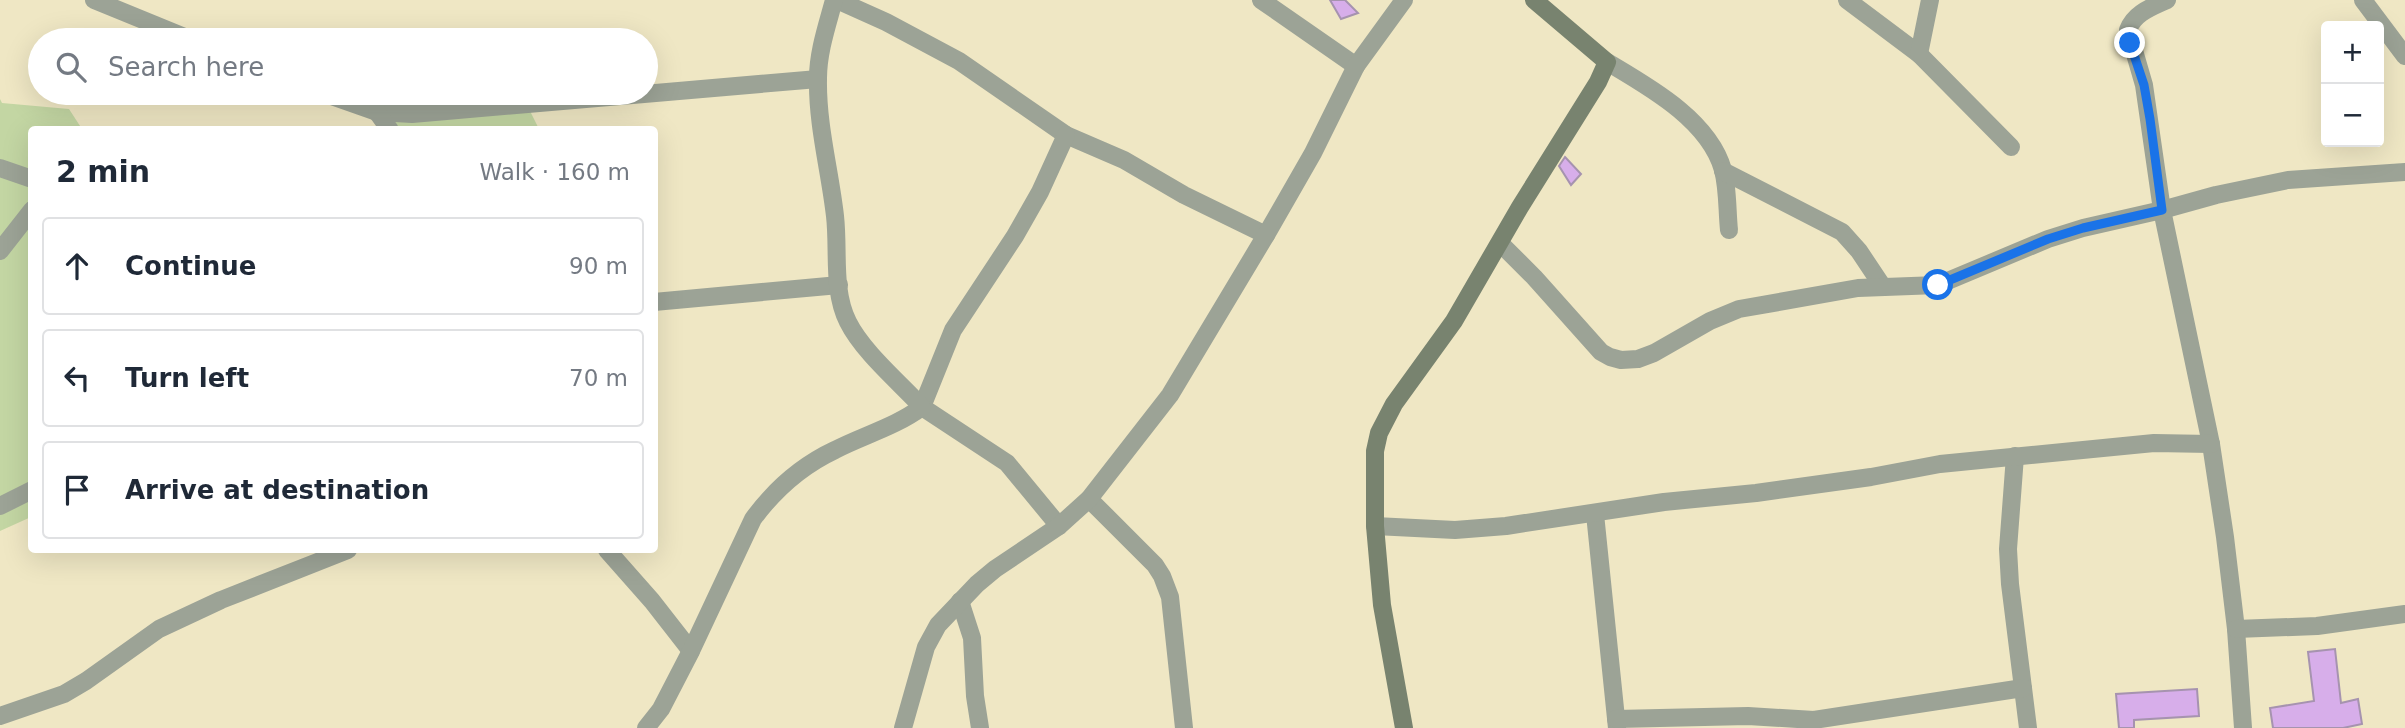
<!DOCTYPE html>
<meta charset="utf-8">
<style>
body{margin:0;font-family:"DejaVu Sans",sans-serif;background:#f6f6f7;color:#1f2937}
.controls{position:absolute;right:21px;top:21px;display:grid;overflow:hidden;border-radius:7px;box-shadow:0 7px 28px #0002}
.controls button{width:63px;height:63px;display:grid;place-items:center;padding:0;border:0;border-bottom:2px solid #e0e1e3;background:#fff;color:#1f2937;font:35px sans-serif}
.stop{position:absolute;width:21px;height:21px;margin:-16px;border:5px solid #1a73e8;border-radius:50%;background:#fff}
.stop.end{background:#1a73e8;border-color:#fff;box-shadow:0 2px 7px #0008}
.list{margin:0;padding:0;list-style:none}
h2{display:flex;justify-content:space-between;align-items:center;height:91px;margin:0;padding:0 28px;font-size:30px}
h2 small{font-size:23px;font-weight:400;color:#747a83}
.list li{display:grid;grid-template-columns:46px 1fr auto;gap:21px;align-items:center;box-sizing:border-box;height:98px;margin:0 14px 14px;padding:0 14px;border:2px solid #e0e1e3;border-radius:7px}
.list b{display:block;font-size:26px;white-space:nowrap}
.list em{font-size:23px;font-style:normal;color:#747a83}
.icon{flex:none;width:38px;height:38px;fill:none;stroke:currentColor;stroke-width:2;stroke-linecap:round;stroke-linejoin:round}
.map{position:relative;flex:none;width:2405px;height:728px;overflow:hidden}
.search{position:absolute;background:#fff;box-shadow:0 7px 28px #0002;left:28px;top:28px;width:630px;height:77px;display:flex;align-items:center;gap:18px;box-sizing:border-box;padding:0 24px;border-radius:38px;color:#747a83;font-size:26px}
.panel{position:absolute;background:#fff;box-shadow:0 7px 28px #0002;left:28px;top:126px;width:630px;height:427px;border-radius:7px}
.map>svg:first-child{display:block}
.green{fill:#c3d6a3}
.building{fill:#d7aeea;stroke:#a693af;stroke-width:2}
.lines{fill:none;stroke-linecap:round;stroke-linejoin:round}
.street{stroke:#9ca396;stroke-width:18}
.secondary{stroke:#78836f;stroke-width:18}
.route{stroke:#1a73e8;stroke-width:9}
</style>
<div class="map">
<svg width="2405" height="728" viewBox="0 0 2405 728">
<rect width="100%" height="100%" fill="#efe7c4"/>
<!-- green -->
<g class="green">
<polygon points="419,93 521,93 539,129 383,130"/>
<polygon points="0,99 2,103 69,109 82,129 32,130 31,517 0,531"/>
</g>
<!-- building -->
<g class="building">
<polygon points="1330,0 1345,0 1358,13 1341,19"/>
<polygon points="1565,157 1581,174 1571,185 1559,166"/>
<polygon points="2335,649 2341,703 2358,699 2362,724 2343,728 2273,728 2270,708 2314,701 2308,652"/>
<polygon points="2197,689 2199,716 2134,720 2134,728 2119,728 2116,694"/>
</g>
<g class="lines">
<!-- street -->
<g class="street">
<polyline points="94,0 192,40"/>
<polyline points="837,0 886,22 959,61 1066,135 1124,160 1184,195 1266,235"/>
<polyline points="1261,0 1356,66"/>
<polyline points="1847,0 1919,54 2011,147"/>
<path d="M2167,0C2152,7 2134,13 2128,30L2144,85L2162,210L2211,444L2225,537L2236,629L2243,728"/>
<polyline points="2363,0 2405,56"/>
<polyline points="1919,54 1930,0"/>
<path d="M1607,62C1649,87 1709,120 1723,170C1728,189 1727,211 1729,230"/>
<polyline points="323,93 377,112 412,114 818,79"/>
<polyline points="377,112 390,130"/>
<polyline points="0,168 32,179"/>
<polyline points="1723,171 1842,232 1859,251 1883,287"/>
<polyline points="1500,243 1534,277 1601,352 1610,357 1621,360 1638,359 1654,353 1710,321 1739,309 1858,288 1938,285 2048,239 2083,228 2162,210 2216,195 2288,180 2405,172"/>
<polyline points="0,251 32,210"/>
<polyline points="654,302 839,285"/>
<polyline points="2015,456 2008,549 2010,584 2028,728"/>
<polyline points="1089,499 1155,565 1162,576 1170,597 1184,728"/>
<polyline points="0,506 32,490"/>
<polyline points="1595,514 1617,728"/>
<polyline points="1059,526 1007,463 922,407 953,330 1015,236 1040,192 1066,135"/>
<polyline points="1375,526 1455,530 1506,526 1664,502 1756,493 1871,477 1940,464 2154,443 2211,444"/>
<polyline points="607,550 652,601 691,651"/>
<polyline points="960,601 972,638 975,696 980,728"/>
<polyline points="2236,629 2317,626 2405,614"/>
<polyline points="0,716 64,694 86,681 159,629 221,600 348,550"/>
<polyline points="1616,719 1748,716 1814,720 2023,688"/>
<path d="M646,728L661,709L691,651L753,519C775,489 801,466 835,450C864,435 895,427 922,407C899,382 863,352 848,322C832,290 839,251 835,216C830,171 817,125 818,78C818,52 827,26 834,0"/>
<polyline points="903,728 926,647 938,625 977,584 995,569 1059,526 1089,499 1170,395 1266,235 1313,153 1356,66 1404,0"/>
</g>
<!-- secondary -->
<polyline class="secondary" points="1404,728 1382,605 1375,526 1375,451 1379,433 1394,404 1454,321 1520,207 1598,82 1607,62 1534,0"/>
</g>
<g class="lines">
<!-- route -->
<polyline class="route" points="1938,285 2048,239 2083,228 2162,210 2150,119 2144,85 2130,43"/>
</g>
</svg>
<div class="controls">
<button>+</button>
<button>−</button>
</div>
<div class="stop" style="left:1938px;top:285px"></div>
<div class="stop end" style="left:2130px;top:43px"></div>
<div class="search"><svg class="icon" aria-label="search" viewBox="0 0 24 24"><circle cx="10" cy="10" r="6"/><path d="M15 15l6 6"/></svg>Search here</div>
<section class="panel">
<h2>2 min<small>Walk · 160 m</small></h2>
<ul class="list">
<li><svg class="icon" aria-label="ahead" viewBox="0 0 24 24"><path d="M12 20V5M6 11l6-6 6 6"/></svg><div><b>Continue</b></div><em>90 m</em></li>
<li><svg class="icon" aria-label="left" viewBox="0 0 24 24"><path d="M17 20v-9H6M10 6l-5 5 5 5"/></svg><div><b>Turn left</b></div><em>70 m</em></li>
<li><svg class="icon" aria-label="arrive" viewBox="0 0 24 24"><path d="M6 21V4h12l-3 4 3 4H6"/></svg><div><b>Arrive at destination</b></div></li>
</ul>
</section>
</div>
